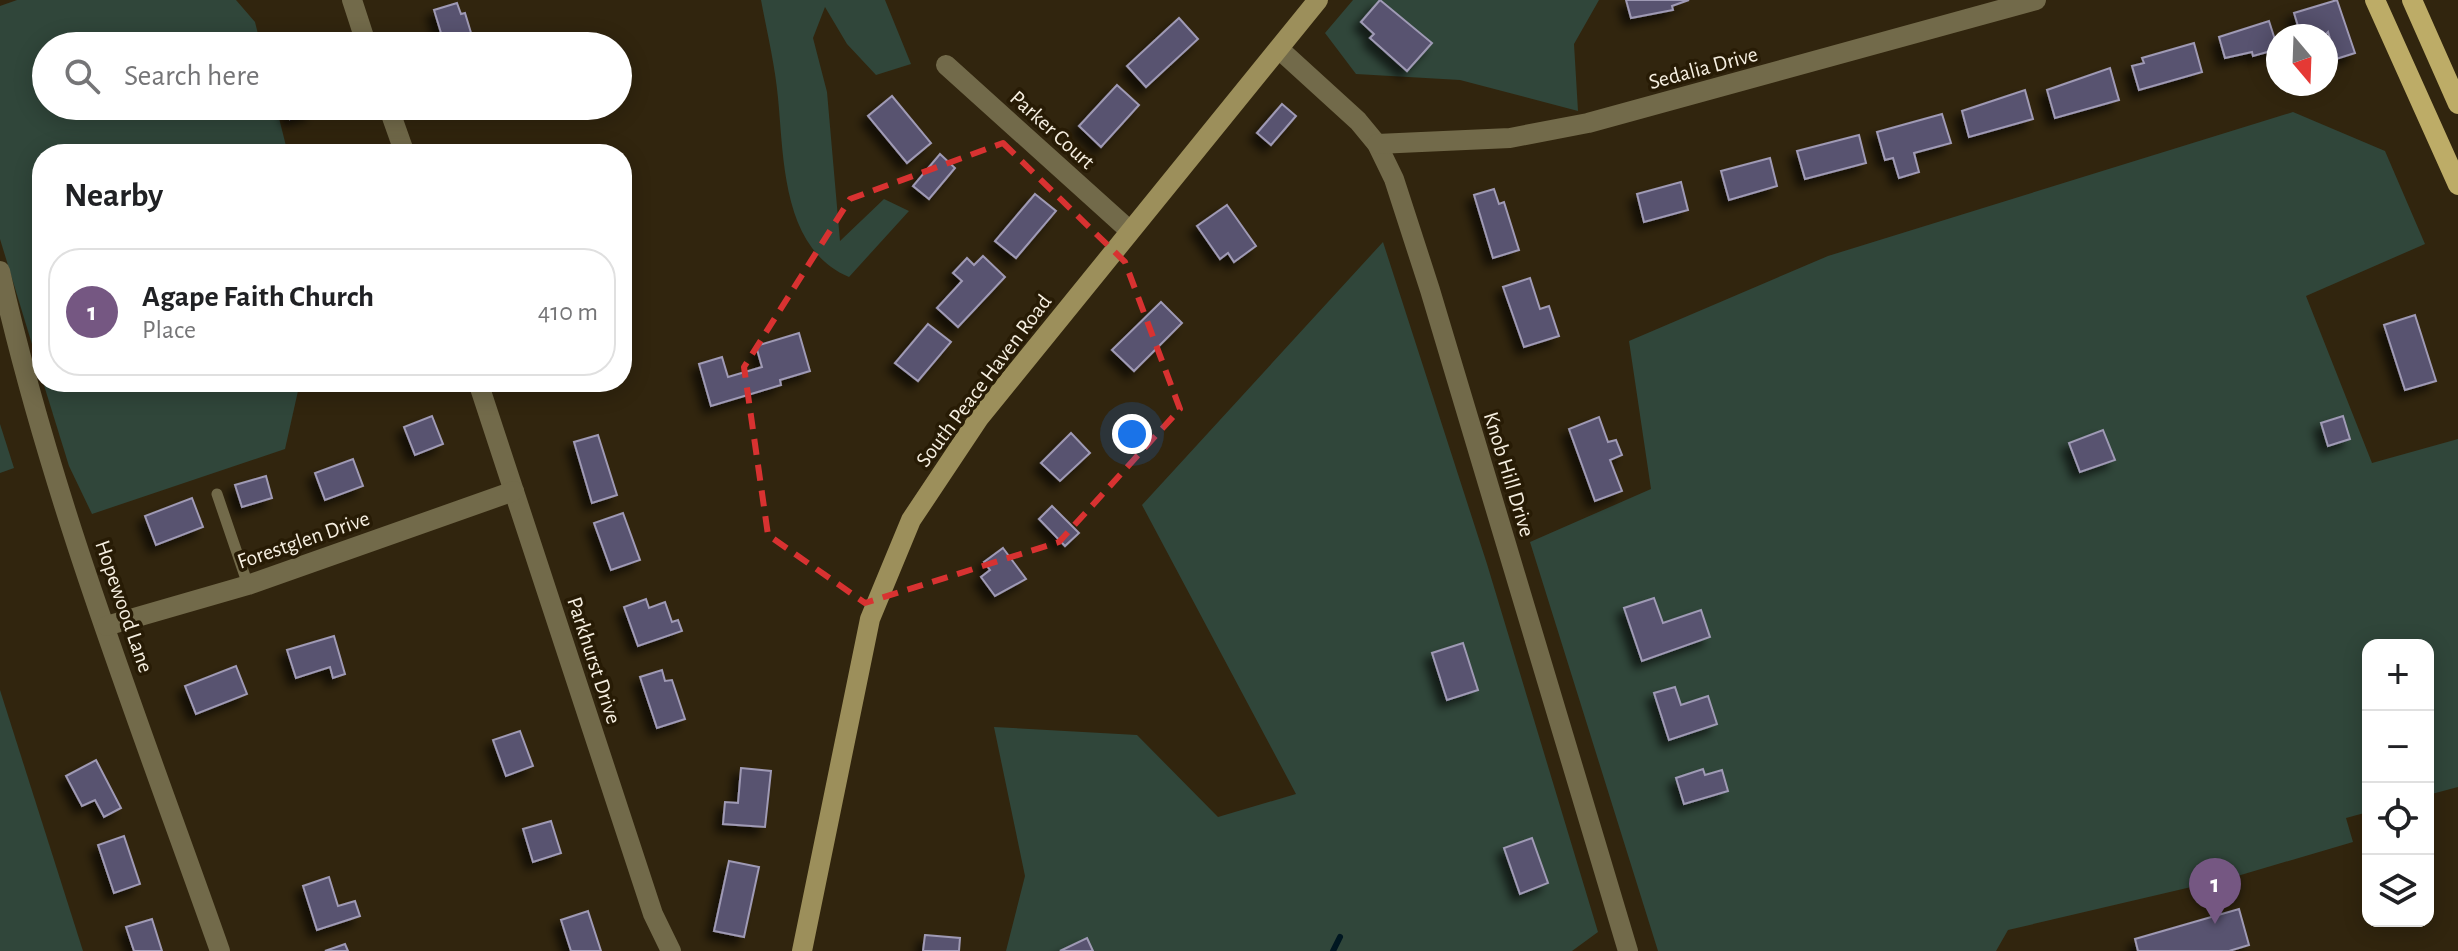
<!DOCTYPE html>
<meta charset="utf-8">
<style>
body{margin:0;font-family:"Alegreya Sans",sans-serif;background:#f2f2f2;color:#202124}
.controls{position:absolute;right:24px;bottom:24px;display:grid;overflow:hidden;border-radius:16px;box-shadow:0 4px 20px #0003}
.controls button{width:72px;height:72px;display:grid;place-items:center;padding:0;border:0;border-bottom:2px solid #e0e0e0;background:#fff;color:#202124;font:40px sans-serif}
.compass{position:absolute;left:2266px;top:24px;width:72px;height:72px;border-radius:50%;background:#fff;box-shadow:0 4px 20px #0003;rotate:161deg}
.you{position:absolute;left:1132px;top:434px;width:28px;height:28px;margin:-20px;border:6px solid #fff;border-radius:50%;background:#1a73e8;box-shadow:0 0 0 12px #1a73e833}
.badge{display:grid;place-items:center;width:52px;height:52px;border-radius:50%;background:#755782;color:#fff;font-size:26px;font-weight:700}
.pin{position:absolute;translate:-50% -66px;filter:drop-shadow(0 2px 4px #0008)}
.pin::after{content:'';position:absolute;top:42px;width:28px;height:24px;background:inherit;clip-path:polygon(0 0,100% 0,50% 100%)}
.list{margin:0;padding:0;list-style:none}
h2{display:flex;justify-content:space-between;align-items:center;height:104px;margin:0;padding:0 32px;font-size:34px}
h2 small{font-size:26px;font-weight:400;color:#757577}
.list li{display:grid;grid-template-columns:52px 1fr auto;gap:24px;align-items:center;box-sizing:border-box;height:128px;margin:0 16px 16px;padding:0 16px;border:2px solid #e0e0e0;border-radius:32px}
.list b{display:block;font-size:30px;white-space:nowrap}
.list p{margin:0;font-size:26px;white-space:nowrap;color:#757577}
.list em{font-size:26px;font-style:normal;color:#757577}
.icon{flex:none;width:44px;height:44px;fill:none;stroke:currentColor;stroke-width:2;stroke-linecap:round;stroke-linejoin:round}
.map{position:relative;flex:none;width:2458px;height:951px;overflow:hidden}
.search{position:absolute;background:#fff;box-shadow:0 4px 20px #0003;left:32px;top:32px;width:600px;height:88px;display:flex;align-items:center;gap:20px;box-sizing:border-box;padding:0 28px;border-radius:44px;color:#757577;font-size:30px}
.panel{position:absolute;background:#fff;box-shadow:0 4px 20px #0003;left:32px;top:144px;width:600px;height:248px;border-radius:32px}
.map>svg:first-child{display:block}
.green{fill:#30463a}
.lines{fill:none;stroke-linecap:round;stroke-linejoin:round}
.stream{stroke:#001721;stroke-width:6}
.building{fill:#58526f;stroke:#9f9ab5;stroke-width:2;filter:url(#shadow)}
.service{stroke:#726a4a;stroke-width:11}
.minor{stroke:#726a4a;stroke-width:20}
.secondary{stroke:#9c8f5b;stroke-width:20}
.primary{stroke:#bdac67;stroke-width:20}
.marked{fill:none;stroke:#d83231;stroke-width:6;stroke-dasharray:16 10;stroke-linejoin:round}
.labels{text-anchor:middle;stroke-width:7;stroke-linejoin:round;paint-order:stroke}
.street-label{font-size:22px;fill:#f6efe1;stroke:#271b05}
</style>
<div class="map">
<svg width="2458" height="951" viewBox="0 0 2458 951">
<defs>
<filter id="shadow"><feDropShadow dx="-7" dy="7" stdDeviation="4" flood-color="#0009"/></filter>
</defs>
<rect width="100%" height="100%" fill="#31250e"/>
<!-- green -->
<g class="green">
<polygon points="17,0 236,0 255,22 261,46 46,46 46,106 276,106 288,154 42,154 42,377 0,239 0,6"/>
<path d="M761,0H885L911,64L876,75L847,44L825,7L813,38L827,92L840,241L884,199L909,211L849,277C782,249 784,159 778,98C775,65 767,32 761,0Z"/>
<polygon points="1353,0 1599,0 1574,44 1578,111 1460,80 1356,74 1325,33"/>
<polygon points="2293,112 2385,151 2425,244 2306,296 2372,463 2458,439 2458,787 2428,795 2428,645 2368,645 2368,812 2346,818 2353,842 2234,877 2008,930 1996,951 1658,951 1530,542 1651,489 1629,341 1828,256"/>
<polygon points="1383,242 1487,564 1598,932 1572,951 1006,951 1025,876 994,727 1137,735 1218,817 1296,794 1142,505"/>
<polygon points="43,382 300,382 285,449 92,514 69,466"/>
<polygon points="0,424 14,468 0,473"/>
<polygon points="0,690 83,951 0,951"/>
</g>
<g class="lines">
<!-- stream -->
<polyline class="stream" points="1333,951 1340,937"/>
</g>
<!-- building -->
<g class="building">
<polygon points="1380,0 1432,43 1407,71 1370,38 1374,34 1361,22"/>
<polygon points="1626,0 1689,0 1672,6 1673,10 1631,18"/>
<polygon points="2337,0 2355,53 2336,59 2328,32 2324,36 2301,36 2294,13"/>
<polygon points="457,3 461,14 465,13 475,46 445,46 434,10"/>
<polygon points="1179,18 1198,39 1146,87 1127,66"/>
<polygon points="2269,21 2278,49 2253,56 2252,52 2225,58 2219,37"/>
<polygon points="2194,43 2202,72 2139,90 2132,66 2144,63 2142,58"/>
<polygon points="2110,68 2119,100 2055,118 2047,90"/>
<polygon points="1117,85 1139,105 1101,147 1079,126"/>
<polygon points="2025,90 2033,119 1969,137 1962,111"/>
<polygon points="892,96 931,143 907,163 868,116"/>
<polygon points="1282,104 1296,116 1271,145 1257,133"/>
<polygon points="286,106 311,106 313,113 290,119"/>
<polygon points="1942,114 1951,143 1914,153 1919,172 1899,178 1893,158 1885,160 1877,132"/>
<polygon points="1859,135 1866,163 1805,179 1797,151"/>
<polygon points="940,154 955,168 929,199 913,186"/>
<polygon points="1770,158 1777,186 1729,200 1721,171"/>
<polygon points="1681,182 1688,210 1644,222 1637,194"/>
<polygon points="1494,189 1499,204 1504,202 1519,250 1493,258 1474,195"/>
<polygon points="1035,194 1056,211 1016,258 995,241"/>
<polygon points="1227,205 1256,246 1234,262 1228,253 1220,259 1197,226"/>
<polygon points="983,256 1005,277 958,327 937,308 962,281 953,273 967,258 974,265"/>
<polygon points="1530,278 1540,309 1549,306 1559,336 1524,347 1503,287"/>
<polygon points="1161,302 1182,323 1134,371 1112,350"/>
<polygon points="2415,315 2436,381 2405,390 2384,325"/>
<polygon points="928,324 951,342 918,381 895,363"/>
<polygon points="799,333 810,371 780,380 781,385 711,406 699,364 722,357 728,377 762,367 756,346"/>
<polygon points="432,416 443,444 415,455 404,427"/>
<polygon points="2343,416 2350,439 2328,446 2321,423"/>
<polygon points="1599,417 1608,442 1616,440 1622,455 1610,460 1622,491 1595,501 1569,429"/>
<polygon points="2103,430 2115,460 2080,472 2069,443"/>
<polygon points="1071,433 1090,453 1060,481 1041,463"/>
<polygon points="598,435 617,495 592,503 574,442"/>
<polygon points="353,459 363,486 325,500 315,473"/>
<polygon points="266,476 272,498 242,507 235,485"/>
<polygon points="192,498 203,527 156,545 145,516"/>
<polygon points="1052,506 1079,533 1065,546 1039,519"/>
<polygon points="623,513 640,560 611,570 594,523"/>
<polygon points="1003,548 1026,579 995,596 981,577 990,570 984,562"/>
<polygon points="1654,598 1663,623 1701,610 1710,637 1642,661 1624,608"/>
<polygon points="646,599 649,608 665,602 672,622 678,620 682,631 638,646 624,607"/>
<polygon points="334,636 345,674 333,678 330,667 296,678 287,650"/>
<polygon points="1463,643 1478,690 1447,700 1432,653"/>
<polygon points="236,666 247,694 196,714 185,686"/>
<polygon points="662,670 665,681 672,680 685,719 657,728 640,677"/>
<polygon points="1675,687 1681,705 1708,696 1717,724 1669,740 1654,693"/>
<polygon points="520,731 533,766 506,776 493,740"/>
<polygon points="96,760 121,808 104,817 95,800 82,806 66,776"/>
<polygon points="741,768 771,771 765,827 723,824 725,802 738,803"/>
<polygon points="1703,769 1705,775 1722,770 1728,791 1684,804 1676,778"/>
<polygon points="551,821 561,853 533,862 523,829"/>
<polygon points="124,836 140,884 114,893 98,845"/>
<polygon points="1532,838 1548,883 1520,894 1504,848"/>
<polygon points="729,861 759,867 744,937 714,931"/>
<polygon points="329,877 338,906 355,901 360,916 317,930 303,886"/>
<polygon points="2239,909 2249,945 2229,951 2138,951 2135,939"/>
<polygon points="588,911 601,951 571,951 561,920"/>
<polygon points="152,919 162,951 134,951 126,927"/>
<polygon points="925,935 960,938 959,951 923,951"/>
<polygon points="1087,938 1093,951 1060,951"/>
<polygon points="345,944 348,951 325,951"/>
</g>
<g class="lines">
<!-- service -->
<polyline class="service" points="217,494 248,585"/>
<!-- minor -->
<g class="minor">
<polyline points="352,0 367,46"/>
<polyline points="1279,49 1358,121 1377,144 1394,179 1430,290 1628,951"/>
<polyline points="946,65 1129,230"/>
<polyline points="388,106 405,154"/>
<polyline points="1377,144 1510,138 1588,123 2036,0"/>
<path d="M0,271C52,503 141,727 220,951"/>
<polyline points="478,382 653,914 671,951"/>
<polyline points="106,626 248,585 514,491"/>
</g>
<!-- secondary -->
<polyline class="secondary" points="802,951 870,619 911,520 979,418 1318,0"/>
<!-- primary -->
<g class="primary">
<polyline points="2375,0 2458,185"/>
<polyline points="2412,0 2458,104"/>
</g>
</g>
<!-- marked area -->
<path class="marked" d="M1003,143L1125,262L1180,409L1059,542L865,603L768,535L744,367L850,199Z"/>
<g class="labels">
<!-- street labels -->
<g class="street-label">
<text transform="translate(1703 67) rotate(-15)" y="8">Sedalia Drive</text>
<text transform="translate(1053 129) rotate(42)" y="8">Parker Court</text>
<text transform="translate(983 380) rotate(-53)" y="8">South Peace Haven Road</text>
<text transform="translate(1510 474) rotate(73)" y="8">Knob Hill Drive</text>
<text transform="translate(303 539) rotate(-19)" y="8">Forestglen Drive</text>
<text transform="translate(125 606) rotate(71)" y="8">Hopewood Lane</text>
<text transform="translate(595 660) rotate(72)" y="8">Parkhurst Drive</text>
</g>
</g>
</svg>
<div class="controls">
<button>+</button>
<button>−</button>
<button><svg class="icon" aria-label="locate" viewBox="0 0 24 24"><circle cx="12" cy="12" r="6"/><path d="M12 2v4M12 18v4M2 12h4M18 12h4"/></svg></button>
<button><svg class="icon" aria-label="layers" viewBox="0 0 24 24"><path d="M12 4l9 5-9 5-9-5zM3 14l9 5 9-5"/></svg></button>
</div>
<svg class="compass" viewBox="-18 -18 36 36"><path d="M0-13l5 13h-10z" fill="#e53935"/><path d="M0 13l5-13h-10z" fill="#757577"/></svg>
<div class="you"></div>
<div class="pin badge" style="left:2215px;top:924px">1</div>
<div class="search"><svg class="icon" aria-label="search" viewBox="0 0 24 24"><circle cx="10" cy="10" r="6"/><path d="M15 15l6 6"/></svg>Search here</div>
<section class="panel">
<h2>Nearby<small></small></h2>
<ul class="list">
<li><span class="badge">1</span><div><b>Agape Faith Church</b><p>Place</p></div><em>410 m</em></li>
</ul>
</section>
</div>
